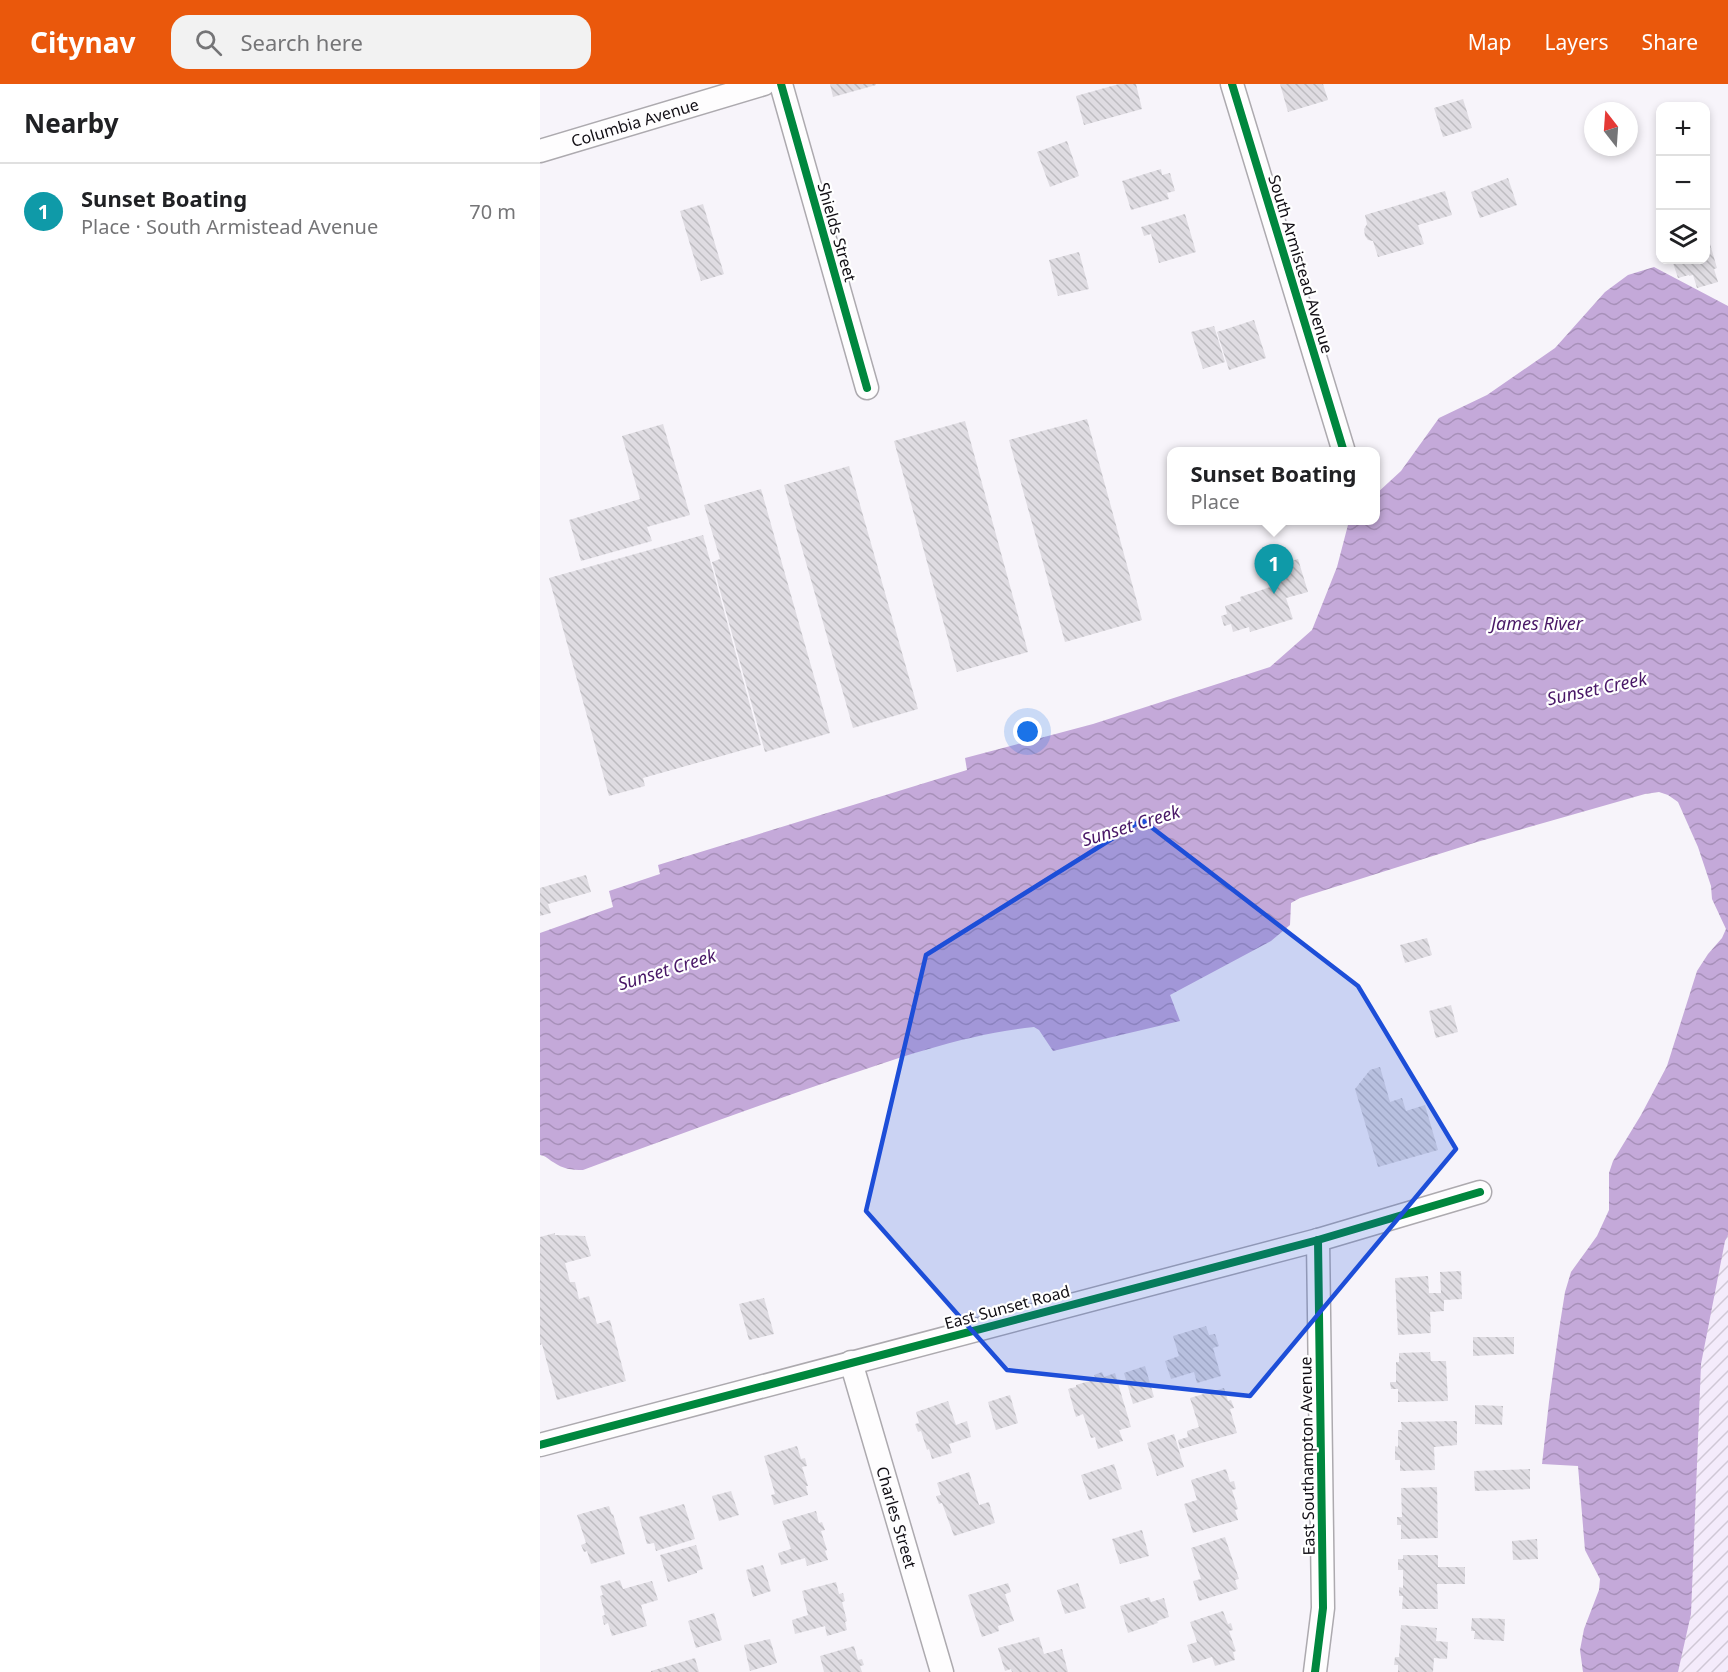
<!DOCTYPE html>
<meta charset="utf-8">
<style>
body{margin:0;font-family:"Noto Sans",sans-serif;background:#f2f2f2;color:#202124}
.controls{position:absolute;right:18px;top:18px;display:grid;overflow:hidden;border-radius:12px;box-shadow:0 3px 9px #0003}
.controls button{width:54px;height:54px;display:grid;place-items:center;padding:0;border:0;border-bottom:2px solid #e0e0e0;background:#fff;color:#202124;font:30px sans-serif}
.compass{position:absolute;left:1044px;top:18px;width:54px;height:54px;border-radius:50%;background:#fff;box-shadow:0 3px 9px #0003;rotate:343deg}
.you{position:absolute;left:488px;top:648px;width:21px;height:21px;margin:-15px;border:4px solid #fff;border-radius:50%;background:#1a73e8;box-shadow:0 0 0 9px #1a73e833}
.badge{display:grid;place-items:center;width:39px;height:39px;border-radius:50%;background:#ea580c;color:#fff;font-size:20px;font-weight:700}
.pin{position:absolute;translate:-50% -50px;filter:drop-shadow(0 2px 3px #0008)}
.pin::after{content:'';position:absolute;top:32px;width:21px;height:18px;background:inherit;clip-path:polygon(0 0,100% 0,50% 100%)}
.popup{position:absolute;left:627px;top:363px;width:213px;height:78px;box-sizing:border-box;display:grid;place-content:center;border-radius:12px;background:#fff;filter:drop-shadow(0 2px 4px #0005);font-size:20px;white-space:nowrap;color:#757577}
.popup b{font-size:22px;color:#202124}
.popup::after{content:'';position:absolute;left:50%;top:100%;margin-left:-12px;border:12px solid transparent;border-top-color:#fff}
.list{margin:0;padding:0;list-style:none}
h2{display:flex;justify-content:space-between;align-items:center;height:78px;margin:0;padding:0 24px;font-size:26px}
h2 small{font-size:20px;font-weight:400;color:#757577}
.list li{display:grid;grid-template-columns:39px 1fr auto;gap:18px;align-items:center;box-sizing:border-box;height:96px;padding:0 24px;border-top:2px solid #e0e0e0}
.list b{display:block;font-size:22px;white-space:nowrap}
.list p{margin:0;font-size:20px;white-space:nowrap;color:#757577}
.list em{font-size:20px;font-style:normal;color:#757577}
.icon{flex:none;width:33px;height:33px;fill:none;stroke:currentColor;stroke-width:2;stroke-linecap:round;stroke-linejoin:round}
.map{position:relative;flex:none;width:1188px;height:1588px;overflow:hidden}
header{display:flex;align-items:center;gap:36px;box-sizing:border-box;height:84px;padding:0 30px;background:#ea580c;color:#fff}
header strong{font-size:28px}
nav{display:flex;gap:33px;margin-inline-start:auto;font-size:21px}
.search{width:420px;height:54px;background:#f2f2f2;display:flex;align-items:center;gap:15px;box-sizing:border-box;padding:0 21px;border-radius:18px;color:#757577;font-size:22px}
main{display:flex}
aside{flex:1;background:#fff}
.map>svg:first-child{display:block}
.industrial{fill:url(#industrial-furrows)}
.water{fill:url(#water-waves)}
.building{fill:url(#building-back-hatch)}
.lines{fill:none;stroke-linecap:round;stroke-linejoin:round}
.minor-casing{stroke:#adaaaf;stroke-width:25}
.minor{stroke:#fefdfe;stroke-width:22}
.cycleway-casing{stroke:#fff;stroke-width:11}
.cycleway{stroke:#00873e;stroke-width:8}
.marked{fill:#1d4ed8;fill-opacity:0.2;stroke:#1d4ed8;stroke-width:4.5;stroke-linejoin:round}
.labels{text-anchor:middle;stroke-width:4.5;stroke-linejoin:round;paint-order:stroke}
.street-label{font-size:16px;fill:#110e14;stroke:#fff}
.water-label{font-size:18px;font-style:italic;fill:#491867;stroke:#fff}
</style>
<header>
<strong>Citynav</strong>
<div class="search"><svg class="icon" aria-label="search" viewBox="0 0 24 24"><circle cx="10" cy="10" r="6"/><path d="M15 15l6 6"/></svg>Search here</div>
<nav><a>Map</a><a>Layers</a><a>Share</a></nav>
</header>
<main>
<aside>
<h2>Nearby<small></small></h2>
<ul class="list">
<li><span class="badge" style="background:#0f9aa8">1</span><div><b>Sunset Boating</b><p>Place · South Armistead Avenue</p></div><em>70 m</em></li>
</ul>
</aside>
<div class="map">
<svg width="1188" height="1588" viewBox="0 0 1188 1588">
<defs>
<pattern id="industrial-furrows" width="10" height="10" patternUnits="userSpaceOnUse" patternTransform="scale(1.5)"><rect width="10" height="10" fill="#f4ebfb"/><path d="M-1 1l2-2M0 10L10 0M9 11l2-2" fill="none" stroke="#d0c8d6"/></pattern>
<pattern id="water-waves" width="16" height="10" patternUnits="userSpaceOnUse" patternTransform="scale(1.5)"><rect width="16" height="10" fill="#c4a9d9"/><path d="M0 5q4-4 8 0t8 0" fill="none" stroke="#a790b9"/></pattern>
<pattern id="building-back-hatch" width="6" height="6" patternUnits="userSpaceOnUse" patternTransform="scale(1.5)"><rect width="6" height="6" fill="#dfdce2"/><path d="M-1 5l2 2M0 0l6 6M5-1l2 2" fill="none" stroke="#bebcc1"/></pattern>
</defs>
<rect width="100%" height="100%" fill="#f7f4fa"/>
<!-- industrial -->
<polygon class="industrial" points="1188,977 1188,1588 1087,1588"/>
<!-- water -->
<path class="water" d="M1114,183L1188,222V1151L1185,1157L1161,1280L1151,1530L1138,1588H1043L1040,1566L1044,1545L1059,1506L1060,1495L1045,1466L1038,1382L1002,1380L1009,1318L1019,1246L1025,1208L1031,1188L1057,1152L1069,1126V1089L1073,1077L1101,1031L1127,982L1157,887L1168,870L1182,854L1186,845L1172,815L1171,802L1158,763L1138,718L1128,711L1119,708L1105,710L937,758L760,814L751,819L750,841L731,857L630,911L640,937L513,967L499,946L494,943C426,950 361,973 296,995C211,1024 127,1055 43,1086C31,1086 23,1085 13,1078C8,1075 6,1072 0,1071V849L73,823L69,807L120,790L118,781L427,686L425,674L553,640L730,583L772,546L797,483L809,437L836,436V410L861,387L899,334L947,311L1015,264L1065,208L1088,191Z"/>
<!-- building -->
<g class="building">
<polygon points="290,0 336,0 336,1 293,13"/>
<polygon points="579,0 596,0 602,25 544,41 536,12"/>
<polygon points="740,0 783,0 788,16 748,28"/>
<polygon points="923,15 932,44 903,53 894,24"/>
<polygon points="527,57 539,92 510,103 497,68"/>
<polygon points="621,85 622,91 630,89 635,107 627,109 629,115 591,126 582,97"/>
<polygon points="968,94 977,121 940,134 931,108"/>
<polygon points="905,107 912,131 878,141 884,160 838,173 833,157 828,156 825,152 824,145 827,140 825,131"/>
<polygon points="163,120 184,190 161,197 140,127"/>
<polygon points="645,130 656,168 619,179 611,150 604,152 601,143"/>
<polygon points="1166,146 1177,184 1174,185 1178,198 1157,204 1153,191 1149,192 1149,191 1138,194 1132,176 1166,176"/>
<polygon points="539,168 549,205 518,212 509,176"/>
<polygon points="714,236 726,274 689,286 677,248"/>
<polygon points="674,242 685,278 663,285 651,248"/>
<polygon points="547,335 602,536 525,558 469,356"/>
<polygon points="425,337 488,568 417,588 354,357"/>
<polygon points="123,340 150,431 107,443 112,457 41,477 29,436 100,415 82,352"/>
<polygon points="309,382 378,625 313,644 244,401"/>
<polygon points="221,405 290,649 225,668 172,478 180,475 164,421"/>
<polygon points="163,451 221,661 103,694 105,702 69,712 9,494"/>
<polygon points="758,475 768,508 746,514 753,535 710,548 709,543 693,548 691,540 684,542 681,532 687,530 685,522 701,517 700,513 740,500 734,482"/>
<polygon points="46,791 51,808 8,820 11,829 0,832 0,804"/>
<polygon points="887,854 892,871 865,879 860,861"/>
<polygon points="911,921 918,948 896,954 889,927"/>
<polygon points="840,983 850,1018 862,1014 866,1027 885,1021 898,1066 838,1083 815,1005 830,986"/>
<polygon points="15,1149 15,1151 45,1152 51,1172 25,1179 30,1198 35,1198 39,1215 49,1212 57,1240 70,1236 86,1297 17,1316 2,1260 0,1261 0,1153"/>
<polygon points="921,1187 922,1215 904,1216 904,1227 890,1228 891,1249 858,1251 855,1194 888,1192 889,1209 901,1209 900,1188"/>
<polygon points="224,1214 234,1250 209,1256 199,1220"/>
<polygon points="666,1242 669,1251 675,1250 679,1262 673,1264 681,1292 657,1299 654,1288 631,1295 625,1277 639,1272 633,1252"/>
<polygon points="933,1253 974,1253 974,1270 933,1272"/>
<polygon points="890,1268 891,1277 906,1277 908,1317 858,1318 858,1305 851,1305 850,1298 856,1298 856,1278 859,1278 859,1269"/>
<polygon points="605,1282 614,1313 593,1320 584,1289"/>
<polygon points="562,1288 564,1293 575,1289 591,1343 579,1346 583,1357 558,1365 555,1353 551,1354 543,1330 536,1333 528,1305 536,1303 536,1301 556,1295 554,1291"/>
<polygon points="684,1304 688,1317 691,1316 694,1324 690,1325 697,1349 640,1365 638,1356 648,1353 647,1347 659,1343 650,1314"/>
<polygon points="470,1311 478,1339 456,1346 448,1318"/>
<polygon points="408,1317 416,1341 427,1337 431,1353 409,1360 412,1369 392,1375 389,1365 387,1366 381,1347 378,1348 375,1340 379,1339 376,1328"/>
<polygon points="935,1321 963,1322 962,1341 935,1340"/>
<polygon points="917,1337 917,1361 894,1363 895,1386 860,1387 860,1376 855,1376 855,1362 858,1363 858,1346 862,1346 861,1338"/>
<polygon points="634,1350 644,1383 617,1392 607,1359"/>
<polygon points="257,1362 261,1375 265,1374 267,1382 262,1383 268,1402 266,1402 268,1411 234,1421 231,1411 235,1410 224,1372"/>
<polygon points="574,1380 582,1405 549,1416 541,1391"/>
<polygon points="686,1385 690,1398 694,1397 696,1405 692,1406 698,1425 695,1426 698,1436 653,1449 644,1420 657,1416 651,1396"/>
<polygon points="990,1385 990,1405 935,1407 934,1387"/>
<polygon points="429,1388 439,1421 449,1418 455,1439 414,1452 402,1419 399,1420 396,1412 401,1411 397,1399"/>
<polygon points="897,1403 898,1454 861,1455 861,1441 857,1441 857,1433 862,1433 861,1404"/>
<polygon points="191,1407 199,1431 179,1437 172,1412"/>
<polygon points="144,1420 155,1455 116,1467 114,1459 107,1460 99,1433"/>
<polygon points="69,1422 72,1431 73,1430 85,1470 51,1480 47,1467 44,1468 41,1461 46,1459 37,1431"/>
<polygon points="276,1427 279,1439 282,1438 285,1446 281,1447 287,1466 285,1467 288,1476 267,1482 265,1474 241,1481 238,1469 251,1465 242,1437"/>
<polygon points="602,1446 609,1472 580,1480 572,1455"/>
<polygon points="685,1453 699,1495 695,1496 698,1505 659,1517 653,1497 661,1495 651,1464"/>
<polygon points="997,1455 998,1475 973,1476 972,1457"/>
<polygon points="156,1461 163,1485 157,1487 157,1489 128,1498 120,1471"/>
<polygon points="863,1471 898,1471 898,1483 925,1483 925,1500 897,1500 898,1525 862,1525 863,1512 859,1512 859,1503 863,1504 863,1486 858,1486 858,1475 863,1475"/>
<polygon points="223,1481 231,1507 213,1513 206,1486"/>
<polygon points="80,1496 83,1505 112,1497 118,1516 101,1521 107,1542 72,1552 68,1539 64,1541 62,1532 65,1531 60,1512 63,1511 60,1502"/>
<polygon points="296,1498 299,1510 303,1509 305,1517 302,1518 307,1537 305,1538 307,1546 287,1552 285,1542 255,1550 252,1536 268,1531 262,1507"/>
<polygon points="468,1499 471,1508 465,1510 474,1537 458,1542 459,1547 442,1553 428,1511"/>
<polygon points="538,1499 546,1524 525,1530 517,1506"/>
<polygon points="609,1513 611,1518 624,1514 629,1533 617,1537 618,1539 588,1549 580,1522"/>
<polygon points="683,1527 688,1540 691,1539 693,1546 689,1547 696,1567 693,1568 695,1576 675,1582 672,1573 653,1579 647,1561 657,1558 650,1538"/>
<polygon points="174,1529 182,1556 156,1564 148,1537"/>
<polygon points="932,1534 965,1535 964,1557 934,1555 935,1547 931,1547"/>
<polygon points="861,1541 897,1544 896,1557 908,1558 907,1575 894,1574 893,1588 858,1588 858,1581 854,1581 855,1573 859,1573"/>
<polygon points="499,1553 504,1570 522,1565 528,1588 472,1588 471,1585 465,1587 458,1564"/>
<polygon points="230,1555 237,1579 210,1587 204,1561"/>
<polygon points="314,1562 318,1576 322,1575 324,1581 320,1582 322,1588 284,1588 280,1572"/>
<polygon points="155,1574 159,1588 111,1588 111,1587"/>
</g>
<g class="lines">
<!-- minor casing -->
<g class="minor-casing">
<g id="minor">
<polyline points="241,0 327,304"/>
<polyline points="692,0 804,368"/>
<path id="s1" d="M0,67L224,0"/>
<path id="s2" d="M311,1278L402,1588"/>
<polyline points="0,1361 778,1156 940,1108"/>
<polyline points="775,1588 783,1524 778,1156"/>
</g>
</g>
<!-- minor -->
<use href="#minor" class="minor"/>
<!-- cycleway casing -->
<g class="cycleway-casing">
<g id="cycleway">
<polyline points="241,0 327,304"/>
<polyline points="692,0 804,368"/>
<polyline points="0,1361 778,1156 940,1108"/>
<polyline points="775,1588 783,1524 778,1156"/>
</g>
</g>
<!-- cycleway -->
<use href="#cycleway" class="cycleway"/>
</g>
<!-- marked area -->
<path class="marked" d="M602,736L818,902L916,1065L710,1312L467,1286L326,1127L386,871Z"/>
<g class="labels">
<!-- street labels -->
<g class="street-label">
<text dy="6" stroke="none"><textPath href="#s1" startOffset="99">Columbia Avenue</textPath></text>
<text transform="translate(297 148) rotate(74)" y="6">Shields Street</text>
<text transform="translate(761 180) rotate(73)" y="6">South Armistead Avenue</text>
<text transform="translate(467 1223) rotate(-15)" y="6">East Sunset Road</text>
<text transform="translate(767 1372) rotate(-91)" y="6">East Southampton Avenue</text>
<text dy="6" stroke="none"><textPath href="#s2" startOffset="162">Charles Street</textPath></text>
</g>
<!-- water labels -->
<g class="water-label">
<text x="997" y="546">James River</text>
<text transform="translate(1057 605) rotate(-12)" y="6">Sunset Creek</text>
<text transform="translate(591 742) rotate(-17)" y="6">Sunset Creek</text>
<text transform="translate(127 886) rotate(-17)" y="6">Sunset Creek</text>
</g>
</g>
</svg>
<div class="controls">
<button>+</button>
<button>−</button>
<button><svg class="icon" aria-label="layers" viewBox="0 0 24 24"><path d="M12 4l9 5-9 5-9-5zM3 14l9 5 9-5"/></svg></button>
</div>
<svg class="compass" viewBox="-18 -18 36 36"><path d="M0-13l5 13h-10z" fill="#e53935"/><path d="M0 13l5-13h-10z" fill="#757577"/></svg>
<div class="you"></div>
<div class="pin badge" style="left:734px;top:510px;background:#0f9aa8">1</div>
<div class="popup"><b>Sunset Boating</b>Place</div>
</div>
</main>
